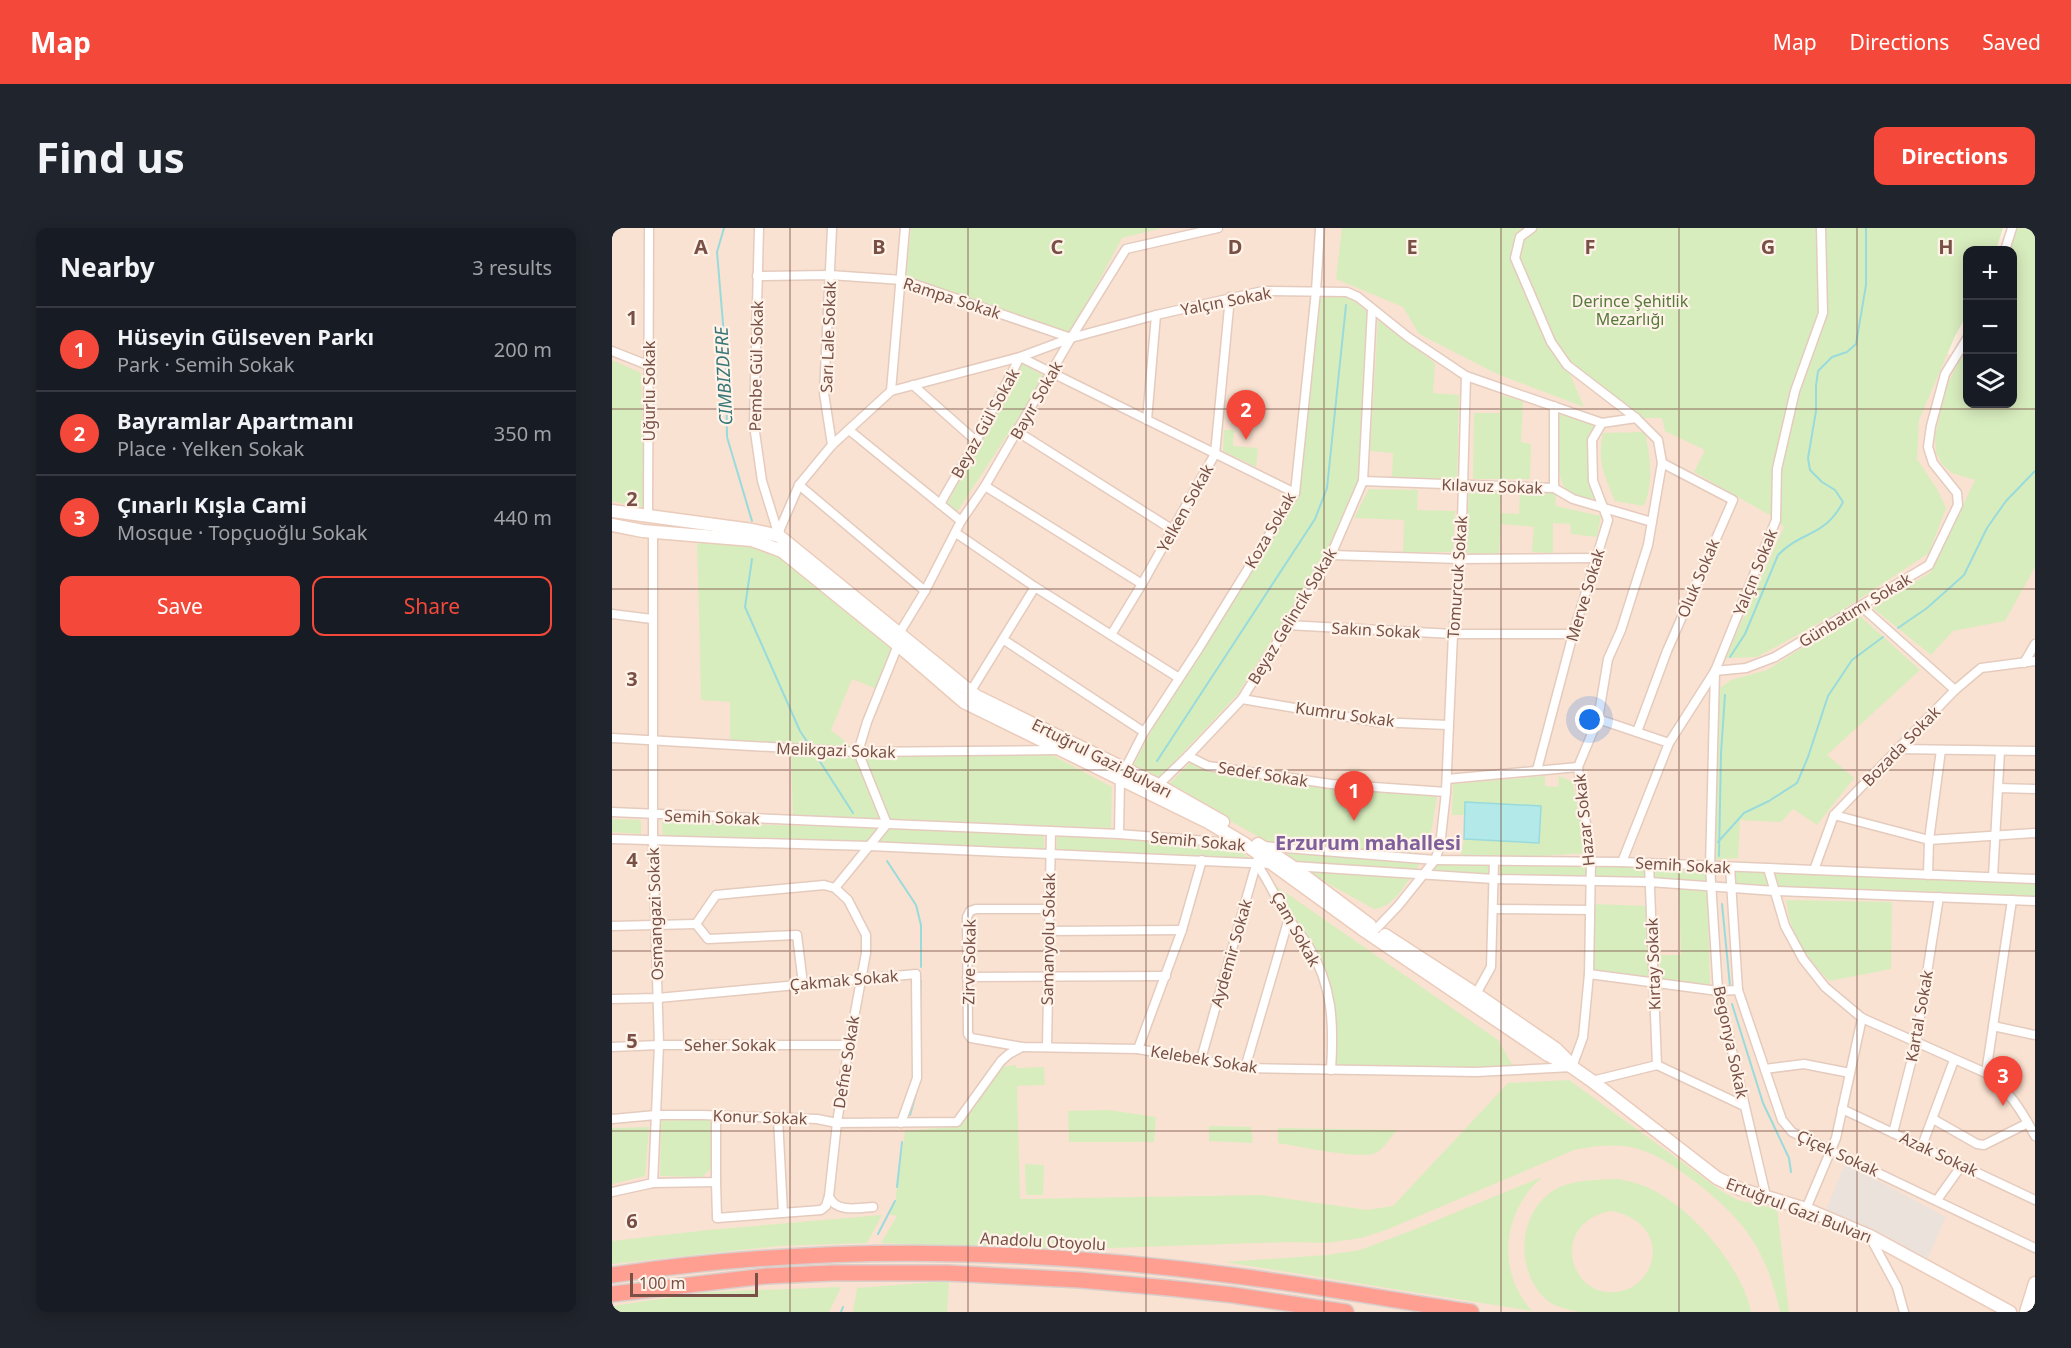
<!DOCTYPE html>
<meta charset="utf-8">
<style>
body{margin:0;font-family:"Noto Sans",sans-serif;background:#20242c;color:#f1f3f6}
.controls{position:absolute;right:18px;top:18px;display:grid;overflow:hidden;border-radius:12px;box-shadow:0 3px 15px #0003}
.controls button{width:54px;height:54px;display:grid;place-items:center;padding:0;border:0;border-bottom:2px solid #363941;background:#171b24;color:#f1f3f6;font:30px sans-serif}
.scale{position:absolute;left:18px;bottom:15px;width:128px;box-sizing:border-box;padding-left:6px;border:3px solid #785045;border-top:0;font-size:16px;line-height:21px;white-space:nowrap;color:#785045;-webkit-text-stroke:4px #fff3e9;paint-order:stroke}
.you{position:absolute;left:978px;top:492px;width:21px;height:21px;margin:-15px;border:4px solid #fff;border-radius:50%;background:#1a73e8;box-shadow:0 0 0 9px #1a73e833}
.badge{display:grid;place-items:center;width:39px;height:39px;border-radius:50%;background:#f4493a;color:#fff;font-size:20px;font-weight:700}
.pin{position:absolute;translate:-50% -50px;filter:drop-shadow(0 2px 3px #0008)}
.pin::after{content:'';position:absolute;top:32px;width:21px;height:18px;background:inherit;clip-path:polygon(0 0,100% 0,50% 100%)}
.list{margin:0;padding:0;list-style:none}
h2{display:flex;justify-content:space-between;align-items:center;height:78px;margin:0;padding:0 24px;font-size:26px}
h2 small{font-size:20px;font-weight:400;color:#9ea1a6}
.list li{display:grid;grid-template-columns:39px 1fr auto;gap:18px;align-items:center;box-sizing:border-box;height:84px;padding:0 24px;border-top:2px solid #363941}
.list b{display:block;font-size:22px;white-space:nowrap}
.list p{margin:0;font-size:20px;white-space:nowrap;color:#9ea1a6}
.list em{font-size:20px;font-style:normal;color:#9ea1a6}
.actions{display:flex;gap:12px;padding:18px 24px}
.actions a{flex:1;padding:14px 0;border:2px solid #f4493a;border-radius:12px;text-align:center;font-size:21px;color:#f4493a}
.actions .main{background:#f4493a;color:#fff}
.icon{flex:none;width:33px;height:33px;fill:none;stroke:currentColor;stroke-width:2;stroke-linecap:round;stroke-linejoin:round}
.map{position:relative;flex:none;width:1423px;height:1084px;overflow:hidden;border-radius:12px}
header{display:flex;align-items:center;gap:36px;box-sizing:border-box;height:84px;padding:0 30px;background:#f4493a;color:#fff}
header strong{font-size:28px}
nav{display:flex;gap:33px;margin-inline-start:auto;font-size:21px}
.intro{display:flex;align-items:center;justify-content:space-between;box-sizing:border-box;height:144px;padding:0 36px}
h1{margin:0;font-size:42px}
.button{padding:15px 27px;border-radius:12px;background:#f4493a;color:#fff;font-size:21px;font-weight:700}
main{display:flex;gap:36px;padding:0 36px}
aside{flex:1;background:#171b24;border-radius:12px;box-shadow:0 3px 15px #0003}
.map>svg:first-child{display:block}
.residential{fill:#f9e2d1}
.industrial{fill:#ece2dc}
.green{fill:#d8edbe;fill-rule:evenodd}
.water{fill:#b3e9e9;stroke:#99dbdc;stroke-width:1.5}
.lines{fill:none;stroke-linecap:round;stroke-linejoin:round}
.stream{stroke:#99dbdc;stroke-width:2}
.street-casing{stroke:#e5cbbe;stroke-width:11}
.secondary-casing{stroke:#ebcbbb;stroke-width:15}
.highway-casing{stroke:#d9cecb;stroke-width:18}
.street{stroke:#fff;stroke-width:8}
.secondary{stroke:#fff;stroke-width:12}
.highway{stroke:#fe9f91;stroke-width:15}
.grid{fill:none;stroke:#785045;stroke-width:1.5;stroke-opacity:0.55}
.labels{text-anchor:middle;stroke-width:4.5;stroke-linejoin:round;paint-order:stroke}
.street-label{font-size:16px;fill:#785045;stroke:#fff3e9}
.park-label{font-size:16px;fill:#55793a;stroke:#fff3e9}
.water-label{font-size:18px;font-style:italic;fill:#357677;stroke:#fff3e9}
.quarter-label{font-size:20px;font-weight:bold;fill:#7f609c;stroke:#fff3e9}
.grid-label{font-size:20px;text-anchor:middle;font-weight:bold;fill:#785045;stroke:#fff3e9;stroke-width:4.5;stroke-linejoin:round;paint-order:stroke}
</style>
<header>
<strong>Map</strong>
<nav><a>Map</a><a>Directions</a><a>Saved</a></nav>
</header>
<div class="intro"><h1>Find us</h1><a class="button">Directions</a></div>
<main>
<aside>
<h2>Nearby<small>3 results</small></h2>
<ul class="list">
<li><span class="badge">1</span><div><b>Hüseyin Gülseven Parkı</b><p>Park · Semih Sokak</p></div><em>200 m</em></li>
<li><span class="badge">2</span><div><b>Bayramlar Apartmanı</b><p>Place · Yelken Sokak</p></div><em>350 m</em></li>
<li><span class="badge">3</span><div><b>Çınarlı Kışla Cami</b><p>Mosque · Topçuoğlu Sokak</p></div><em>440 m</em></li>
</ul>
<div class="actions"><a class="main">Save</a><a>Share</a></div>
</aside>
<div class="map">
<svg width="1423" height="1084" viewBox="0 0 1423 1084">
<rect width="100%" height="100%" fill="#feefe1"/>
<!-- residential -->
<polygon class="residential" points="0,0 947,0 1355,132 1356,176 1400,176 1423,148 1423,1084 0,1084"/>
<!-- industrial -->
<polygon class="industrial" points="1233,935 1334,989 1313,1036 1212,987"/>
<!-- green -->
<g class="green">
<polygon points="299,0 550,0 510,10 459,105 294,50"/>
<polygon points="730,0 1391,0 1384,22 1356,22 1355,86 1343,108 1307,192 1305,231 1325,261 1334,280 1317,325 1229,383 1145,429 1113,430 1172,299 1161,289 1082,244 1093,222 1053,203 1050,190 1024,190 955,139 972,179 885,146 807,106 791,79 724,51"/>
<polygon points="1405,0 1423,0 1423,339 1393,393 1341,403 1319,427 1261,380 1319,344 1363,252 1340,245 1330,236 1324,224 1323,208 1335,157 1355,117 1356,176 1400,176 1400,22 1398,22"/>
<polygon points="726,67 737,69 757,85 746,253 714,325 625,467 545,552 521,538 549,485 681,278 688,261 706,71"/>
<polygon points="766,92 823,135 821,165 847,167 845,252 780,250 781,225 758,223"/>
<polygon points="0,132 29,145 33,281 0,273"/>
<polygon points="410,135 433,149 345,284 335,276"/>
<polygon points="889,167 911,173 909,214 919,216 918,251 861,251 862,185 888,185"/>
<path d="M947,183L983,197L975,212L977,255L986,275C979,273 970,272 963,269C938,257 947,207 947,183Z"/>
<polygon points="612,202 622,202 621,218 646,220 644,239 611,223"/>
<path d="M1033,204C1038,227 1042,255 1032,278L1003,273C992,247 985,233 991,205Z"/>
<polygon points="757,261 806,262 805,282 843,283 841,324 791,324 792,292 742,290"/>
<polygon points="857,261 889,262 888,285 907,286 908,262 943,262 944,278 989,288 985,309 959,306 958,296 941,295 941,325 920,324 922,299 889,296 887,326 854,325"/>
<polygon points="85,307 170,323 286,417 268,462 240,451 219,502 246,524 275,596 181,592 179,521 118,518 118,474 89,472"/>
<polygon points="1248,388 1308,442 1215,527 1242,550 1205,597 1181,581 1169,594 1128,592 1126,630 1098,632 1102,464 1119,452 1155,442 1183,424"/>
<polygon points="438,526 500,559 499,600 278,591 253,528"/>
<polygon points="580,533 594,541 667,554 825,569 816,623 783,626 662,617 555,558"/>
<polygon points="933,548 933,558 946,559 947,548 961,554 975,625 929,628 849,627 852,611 927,615 929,579 853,574 852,587 840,587 841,556"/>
<polygon points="0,591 29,592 29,606 0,604"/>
<polygon points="50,594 267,600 256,615 51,609"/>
<polygon points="277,601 432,608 432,622 265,616"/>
<polygon points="445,608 623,619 639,632 445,622"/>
<polygon points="667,623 810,632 803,643 683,636"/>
<polygon points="824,633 879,635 877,647 818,643"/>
<polygon points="889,635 976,637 976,650 888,648"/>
<polygon points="982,636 1034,638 1034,651 982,650"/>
<polygon points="1041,639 1096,641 1095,654 1041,651"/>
<path d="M690,641L798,650C788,664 780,679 762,681Z"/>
<polygon points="1121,643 1153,644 1156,659 1122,657"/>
<polygon points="1163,645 1423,656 1423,669 1167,659"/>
<polygon points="657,653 886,812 904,843 719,842 716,762"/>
<polygon points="1067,660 1095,662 1098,756 1048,755 1048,727 1069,727"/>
<path d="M1174,672L1280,674L1279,741L1217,753C1202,738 1186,716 1179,696C1176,689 1176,680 1174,672Z"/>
<polygon points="981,676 1035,678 1038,752 978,744"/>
<path d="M404,837V840L432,839L433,857L405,858L408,971L650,967L755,982L781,978L896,855L957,852L1111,964L1126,972L1165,981L1177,1084H1168C1154,1019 1130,989 1078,950C1063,939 1045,926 1026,921C1005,915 984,918 962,922L774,1002L749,1010L715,1015L678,1014L439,1022L269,1015L285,988L276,986L283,975L293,903L349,898L390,839Z"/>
<polygon points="497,882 544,889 542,914 457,914 456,883"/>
<polygon points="100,891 100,940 90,949 48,948 49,893"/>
<polygon points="597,898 639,899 641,915 597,913"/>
<polygon points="37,899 33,948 0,956 0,900"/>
<path d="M666,900L785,902C779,908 773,919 766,924C752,933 686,918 666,915Z"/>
<polygon points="413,936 432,937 431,967 414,967"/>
<path d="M930,949C890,985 884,1042 920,1083L613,1034L715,1027L748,1022L801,1002Z"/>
<path d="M1005,951C1017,953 1030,956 1041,962C1081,982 1130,1039 1139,1084H968C958,1082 946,1080 937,1074C904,1048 904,990 938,965C956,951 984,952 1005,951ZM999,983C1026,987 1049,1009 1038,1038C1034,1048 1026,1057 1016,1061C959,1082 933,995 999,983Z"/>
<polygon points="270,987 255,1015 167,1018 0,1036 0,1013 96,1002"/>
<polygon points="337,1053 335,1084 241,1084 245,1060"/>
<polygon points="229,1059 217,1084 0,1084 0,1078 95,1064"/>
</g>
<!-- water -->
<polygon class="water" points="853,574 929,578 927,615 852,611"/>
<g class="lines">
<!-- stream -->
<g class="stream">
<polyline points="112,0 105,24 114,131 115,209 140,293"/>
<polyline points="140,331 133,379 188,503 196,515"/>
<polyline points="1286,400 1315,380 1352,347 1375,300 1394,273 1423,243"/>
<path d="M1118,429L1133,406L1166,327C1190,302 1212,310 1231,274L1223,262L1210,254L1198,242L1196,230L1204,183V158L1206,143L1220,129L1235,124L1244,116L1254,57V0"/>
<polyline points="205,529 241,585"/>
<polyline points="545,533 703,291 715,260 734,77"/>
<polyline points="1106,614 1132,585 1157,573 1185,555 1196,529 1216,468 1240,432 1271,409"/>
<polyline points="1107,628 1109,525 1113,467"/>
<polyline points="275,633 304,677 309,697 309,739"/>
<polyline points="1110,676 1118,758"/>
<polyline points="1120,776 1151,875 1177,930 1179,944"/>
<polyline points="308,783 309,753"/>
<polyline points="298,887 304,866"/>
<polyline points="285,959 290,914"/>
<polyline points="266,1006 283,973"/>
<polyline points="229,1084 231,1079"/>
</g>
<!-- street casing -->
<g class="street-casing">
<g id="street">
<polyline points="147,0 142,197 150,253 167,308"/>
<polyline points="1393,22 1400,0"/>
<polyline points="145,48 218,47 290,52 459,110"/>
<polyline points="0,123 38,138"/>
<polyline points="301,157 364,213"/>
<polyline points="279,163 293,0"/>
<polyline points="942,178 942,260"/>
<polyline points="535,192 544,87"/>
<polyline points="237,202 349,293"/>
<polyline points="406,204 561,302"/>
<polyline points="220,217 212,165 220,0"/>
<polyline points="751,253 942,260 961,271 1040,294"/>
<polyline points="187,257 313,363"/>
<polyline points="373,258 530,356"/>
<polyline points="328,276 364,213 408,129 459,110 544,87 651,63 735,64 746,69 796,109 854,148 990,195 1024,190"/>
<polyline points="36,289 37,0"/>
<polyline points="344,305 423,359 567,450"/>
<polyline points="167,308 168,301 187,257 220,217 279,163 408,129 683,265"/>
<polyline points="719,327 849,331 985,330"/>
<polyline points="1250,379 1343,462"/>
<polyline points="0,386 40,391"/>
<polyline points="675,397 841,406 961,406"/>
<polyline points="288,404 313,363 349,293 373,258 459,110 514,21 606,0"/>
<polyline points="499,407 530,356 603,226 618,69"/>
<polyline points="392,412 532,504"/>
<polyline points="1412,435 1423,416"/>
<polyline points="1103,443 1098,639 1106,763 1154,968"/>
<polyline points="1103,443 1134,440 1163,429 1317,337 1346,277 1345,265 1321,235 1316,219 1319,198 1333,146 1356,109"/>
<polyline points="630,471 765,494 836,497"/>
<polyline points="352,474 423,359"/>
<polyline points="986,491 1057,515"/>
<polyline points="1025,504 1055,423 1121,272 1050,235"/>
<polyline points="0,510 246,524 446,522"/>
<polyline points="1285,521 1423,523"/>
<polyline points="576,528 596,538 719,556 834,564"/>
<polyline points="925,542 961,406 996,292 981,253 980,212 990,195"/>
<polyline points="835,551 966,539"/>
<polyline points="546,557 576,528 630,471 719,327 751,253 760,81"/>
<polyline points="1386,560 1423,561"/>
<polyline points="0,584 507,606 632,616"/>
<polyline points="1222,587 1317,612 1423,605"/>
<polyline points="275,596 246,524 255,494 286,417"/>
<polyline points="507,606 508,551 513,541 532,504 587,420 683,265 704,63 708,0"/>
<polyline points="0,611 257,618 659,636"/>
<polyline points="650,618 823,632 1010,634 1423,651"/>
<polyline points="1010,634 1057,515 1103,443 1164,292 1165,241 1183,163 1211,85 1209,0"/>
<path d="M644,635C657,653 665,673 677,691C683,700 690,708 696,717C721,758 722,796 719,842"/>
<polyline points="1037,635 1045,837 1132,878"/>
<polyline points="681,638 882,651 1038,654 1163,663 1423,673"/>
<polyline points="1118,639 1126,762 1170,892 1180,904 1423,1020"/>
<path d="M1156,640L1173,698L1191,731L1213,759L1250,790L1374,845C1396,861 1410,883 1423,908"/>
<polyline points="1202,642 1222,587 1343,462 1369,440 1423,433"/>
<polyline points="1316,647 1317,612 1329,522"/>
<polyline points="1381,649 1388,523"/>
<polyline points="223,660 275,596"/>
<polyline points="436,681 364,681 358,683 355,689 356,806 359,810 410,819 526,821 633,840 864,844 960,839 971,809 977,746 979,633 966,539 986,491 996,431 1009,402 1036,317 1050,235 1046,212 1024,190 955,137 939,114 903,30 908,9 920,0"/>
<polyline points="881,681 978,682"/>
<path d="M84,696L104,667L212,657L223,660L236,672L254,707V725L237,817L225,895L217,968C223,985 247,980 261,979"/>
<polyline points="84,696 96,711 185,707 191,756"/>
<polyline points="0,698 84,696"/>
<polyline points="764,701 786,678 823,632 828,618 834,564 841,406 849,331 854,148"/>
<polyline points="437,703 570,702"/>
<polyline points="977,746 1106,763 1126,762"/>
<polyline points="355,749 554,748"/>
<polyline points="864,766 879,739 882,633"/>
<polyline points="0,771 46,770 304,746 305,850 289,895"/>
<polyline points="1381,798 1423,807"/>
<polyline points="0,819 47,817 237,817"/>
<polyline points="435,819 439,603"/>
<polyline points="526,821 570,702 590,632"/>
<polyline points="589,831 645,633"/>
<polyline points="633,840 677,690"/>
<polyline points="1153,841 1192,836 1238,845"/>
<polyline points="1374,845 1400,672"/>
<polyline points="980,853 1045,837"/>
<polyline points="1230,881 1423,972"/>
<polyline points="166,890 171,985"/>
<polyline points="0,891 44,887 90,887 205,891 225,895 345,894 389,833 397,826 410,819"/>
<polyline points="1321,891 1365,916 1372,917 1416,895"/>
<polyline points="1281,905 1304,815 1327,669"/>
<polyline points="1310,918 1342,832"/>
<polyline points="104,954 105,990 209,982 214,978 217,968"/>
<polyline points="41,955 104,954 104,888"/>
<polyline points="0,964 41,955 47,817 41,612 41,304"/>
<polyline points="1325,972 1350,937"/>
<polyline points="1194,981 1224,910 1250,790"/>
<polyline points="1258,1009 1285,1059 1292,1084"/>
</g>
</g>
<!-- secondary casing -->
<g class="secondary-casing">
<g id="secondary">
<polyline points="0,283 140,302 167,308 364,468 546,557 611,594"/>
<polyline points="0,297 31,303 140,312 170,323 286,417 352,474 596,594 633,616 750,701 936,827 960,839 980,853 1105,950 1128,961 1194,981 1258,1008 1398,1084"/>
<polyline points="646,616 678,637 758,697"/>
<polyline points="773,707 864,766 944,821 956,833"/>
<polyline points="1414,1084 1423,1055"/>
</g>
</g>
<!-- highway casing -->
<g class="highway-casing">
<g id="highway">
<path d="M0,1047C206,1016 418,1020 625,1048C703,1058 781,1072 859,1084"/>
<polyline points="0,1066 154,1048 220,1045 335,1045 468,1052 557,1060 621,1067 734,1084"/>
</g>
</g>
<!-- street -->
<use href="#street" class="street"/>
<!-- secondary -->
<use href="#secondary" class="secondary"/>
<!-- highway -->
<use href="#highway" class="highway"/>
</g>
<!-- grid -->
<path class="grid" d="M178,0V1084M356,0V1084M534,0V1084M712,0V1084M889,0V1084M1067,0V1084M1245,0V1084M0,181H1423M0,361H1423M0,542H1423M0,723H1423M0,903H1423"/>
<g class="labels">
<!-- street labels -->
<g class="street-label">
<text transform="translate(340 70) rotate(18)" y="6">Rampa Sokak</text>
<text transform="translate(614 73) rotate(-11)" y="6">Yalçın Sokak</text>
<text transform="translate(216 109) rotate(-88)" y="6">Sarı Lale Sokak</text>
<text transform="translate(144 138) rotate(-89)" y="6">Pembe Gül Sokak</text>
<text transform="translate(37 163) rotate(-90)" y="6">Uğurlu Sokak</text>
<text transform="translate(424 172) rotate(-60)" y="6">Bayır Sokak</text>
<text transform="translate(373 195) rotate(-61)" y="6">Beyaz Gül Sokak</text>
<text transform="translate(880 258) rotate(2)" y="6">Kılavuz Sokak</text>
<text transform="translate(573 280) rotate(-61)" y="6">Yelken Sokak</text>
<text transform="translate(658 302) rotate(-60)" y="6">Koza Sokak</text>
<text transform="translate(1143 344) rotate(-68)" y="6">Yalçın Sokak</text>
<text transform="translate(845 349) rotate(-86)" y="6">Tomurcuk Sokak</text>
<text transform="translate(1086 350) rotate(-67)" y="6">Oluk Sokak</text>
<text transform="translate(973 367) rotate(-73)" y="6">Merve Sokak</text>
<text transform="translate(1243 382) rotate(-31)" y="6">Günbatımı Sokak</text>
<text transform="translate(680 388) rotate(-59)" y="6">Beyaz Gelincik Sokak</text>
<text transform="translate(764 402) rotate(3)" y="6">Sakın Sokak</text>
<text transform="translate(733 486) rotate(8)" y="6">Kumru Sokak</text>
<text transform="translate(1289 518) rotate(-46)" y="6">Bozada Sokak</text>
<text transform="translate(224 522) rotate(2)" y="6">Melikgazi Sokak</text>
<text transform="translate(490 530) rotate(27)" y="6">Ertuğrul Gazi Bulvarı</text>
<text transform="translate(651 546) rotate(9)" y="6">Sedef Sokak</text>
<text transform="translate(100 589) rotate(2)" y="6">Semih Sokak</text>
<text transform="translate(972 592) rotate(-96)" y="6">Hazar Sokak</text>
<text transform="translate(586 613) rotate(5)" y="6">Semih Sokak</text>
<text transform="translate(1071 637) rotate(3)" y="6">Semih Sokak</text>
<text transform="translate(43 686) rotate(-92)" y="6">Osmangazi Sokak</text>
<text transform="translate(684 701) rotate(61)" y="6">Çam Sokak</text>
<text transform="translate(436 711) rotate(-89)" y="6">Samanyolu Sokak</text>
<text transform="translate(619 725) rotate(-74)" y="6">Aydemir Sokak</text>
<text transform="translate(357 734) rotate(-89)" y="6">Zirve Sokak</text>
<text transform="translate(1041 736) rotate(-92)" y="6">Kırtay Sokak</text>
<text transform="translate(232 752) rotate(-5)" y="6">Çakmak Sokak</text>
<text transform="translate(1307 788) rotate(-80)" y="6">Kartal Sokak</text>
<text transform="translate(1119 814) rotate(78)" y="6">Begonya Sokak</text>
<text x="118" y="823">Seher Sokak</text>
<text transform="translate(592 831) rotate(9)" y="6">Kelebek Sokak</text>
<text transform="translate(234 834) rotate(-81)" y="6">Defne Sokak</text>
<text transform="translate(148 889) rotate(2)" y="6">Konur Sokak</text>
<text transform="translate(1226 925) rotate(25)" y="6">Çiçek Sokak</text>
<text transform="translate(1327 926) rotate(25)" y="6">Azak Sokak</text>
<text transform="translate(1187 982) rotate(21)" y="6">Ertuğrul Gazi Bulvarı</text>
<text transform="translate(431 1013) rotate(3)" y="6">Anadolu Otoyolu</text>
</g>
<!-- park labels -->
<g class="park-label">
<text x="1018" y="79">Derince Şehitlik<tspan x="1018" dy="18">Mezarlığı</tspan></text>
</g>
<!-- water labels -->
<g class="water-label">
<text transform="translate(112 148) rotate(-93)" y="6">CIMBIZDERE</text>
</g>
<!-- quarter labels -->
<g class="quarter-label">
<text x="756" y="622">Erzurum mahallesi</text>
</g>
</g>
<g class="grid-label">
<text x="89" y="26">A</text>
<text x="267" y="26">B</text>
<text x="445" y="26">C</text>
<text x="623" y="26">D</text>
<text x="800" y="26">E</text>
<text x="978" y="26">F</text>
<text x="1156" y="26">G</text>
<text x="1334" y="26">H</text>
<text x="20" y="97">1</text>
<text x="20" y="278">2</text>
<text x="20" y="458">3</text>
<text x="20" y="639">4</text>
<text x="20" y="820">5</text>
<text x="20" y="1000">6</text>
</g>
</svg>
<div class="controls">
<button>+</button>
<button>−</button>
<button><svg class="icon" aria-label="layers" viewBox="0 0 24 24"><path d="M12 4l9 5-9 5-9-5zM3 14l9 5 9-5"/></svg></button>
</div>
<div class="scale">100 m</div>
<div class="you"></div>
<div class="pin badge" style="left:742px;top:593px">1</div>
<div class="pin badge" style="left:634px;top:212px">2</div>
<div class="pin badge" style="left:1391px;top:878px">3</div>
</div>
</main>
